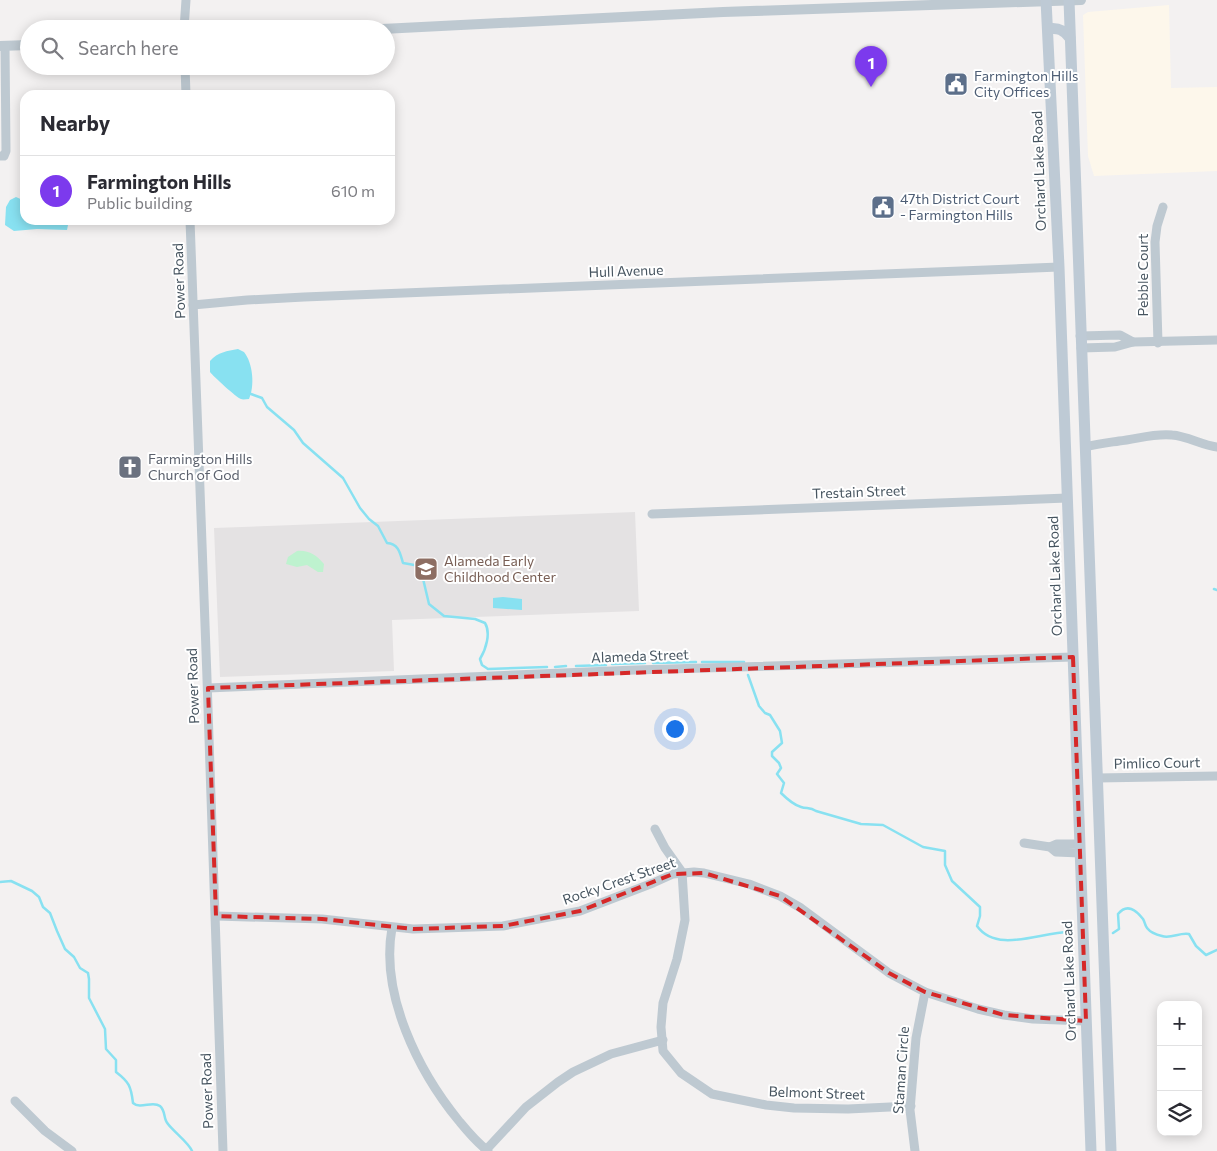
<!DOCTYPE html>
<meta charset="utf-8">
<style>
body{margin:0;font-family:Commissioner,sans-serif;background:#f2f2f3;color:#2b2b33}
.controls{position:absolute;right:15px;bottom:15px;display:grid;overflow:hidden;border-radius:10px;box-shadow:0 2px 12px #0003}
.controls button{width:45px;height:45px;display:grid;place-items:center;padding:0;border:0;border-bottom:1px solid #e1e1e2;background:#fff;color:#2b2b33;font:25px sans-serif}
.you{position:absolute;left:674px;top:728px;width:18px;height:18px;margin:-12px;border:4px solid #fff;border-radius:50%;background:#1a73e8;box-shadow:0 0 0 8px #1a73e833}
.badge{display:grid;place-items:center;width:32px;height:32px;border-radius:50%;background:#7c3aed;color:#fff;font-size:16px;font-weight:700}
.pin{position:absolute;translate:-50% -41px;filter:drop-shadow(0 1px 2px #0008)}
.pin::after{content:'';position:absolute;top:26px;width:18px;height:15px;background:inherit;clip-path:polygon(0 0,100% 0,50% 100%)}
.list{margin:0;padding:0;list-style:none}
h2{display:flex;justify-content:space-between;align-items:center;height:65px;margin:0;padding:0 20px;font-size:21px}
h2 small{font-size:16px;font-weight:400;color:#7c7c81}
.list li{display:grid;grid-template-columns:32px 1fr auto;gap:15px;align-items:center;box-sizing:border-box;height:70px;padding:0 20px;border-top:1px solid #e1e1e2}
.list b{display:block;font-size:19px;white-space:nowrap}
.list p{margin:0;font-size:16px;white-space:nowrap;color:#7c7c81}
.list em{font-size:16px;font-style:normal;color:#7c7c81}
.icon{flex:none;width:28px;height:28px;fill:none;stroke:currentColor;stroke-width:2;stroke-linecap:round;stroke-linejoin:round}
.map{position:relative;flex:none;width:1217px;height:1151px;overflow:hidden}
.search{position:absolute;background:#fff;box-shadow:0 2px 12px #0003;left:20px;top:20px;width:375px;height:55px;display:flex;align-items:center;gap:12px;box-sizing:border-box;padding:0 18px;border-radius:28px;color:#7c7c81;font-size:19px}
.panel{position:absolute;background:#fff;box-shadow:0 2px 12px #0003;left:20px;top:90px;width:375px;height:135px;border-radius:15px}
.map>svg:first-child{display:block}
.commercial{fill:#fdf7eb}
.education{fill:#e4e2e3}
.green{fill:#bef2cf}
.water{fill:#88e1f1}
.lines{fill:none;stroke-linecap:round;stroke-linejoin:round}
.stream{stroke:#88e1f1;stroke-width:2.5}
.minor{stroke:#bec9d1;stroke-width:9}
.tertiary{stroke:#bec9d1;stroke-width:10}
.secondary{stroke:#becad5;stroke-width:11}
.marked{fill:none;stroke:#d62828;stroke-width:4;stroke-dasharray:10 6;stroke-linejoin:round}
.labels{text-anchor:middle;stroke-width:4;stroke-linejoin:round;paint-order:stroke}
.service-label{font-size:14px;fill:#4e5e75;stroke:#fff;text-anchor:start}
.street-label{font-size:14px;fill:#475560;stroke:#fff}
.worship-label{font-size:14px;fill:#5b616d;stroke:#fff;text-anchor:start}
.education-label{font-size:14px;fill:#785e54;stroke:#fff;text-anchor:start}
</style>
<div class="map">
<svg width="1217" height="1151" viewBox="0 0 1217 1151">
<rect width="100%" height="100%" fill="#f3f1f1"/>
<!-- commercial -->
<polygon class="commercial" points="1169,5 1171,88 1217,87 1217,171 1094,176 1088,156 1083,15 1088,12"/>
<!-- education -->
<polygon class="education" points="635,512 639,611 392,620 394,671 220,677 214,528"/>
<!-- green -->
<path class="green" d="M297,551C309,550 316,555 324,564L323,572H318L307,565L297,567L286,564L288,557Z"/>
<!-- water -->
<g class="water">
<polygon points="16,197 25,201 25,220 69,220 67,230 37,229 14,231 5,225 6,207 10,200"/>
<path d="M238,349L244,352C253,363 255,386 249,399C246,399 243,400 241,399C237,398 213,376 210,372V361C218,352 227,351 238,349Z"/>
<polygon points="503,597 522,599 522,610 493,608 493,598"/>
</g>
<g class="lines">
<!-- stream -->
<g class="stream">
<path d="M251,394L262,398L267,407L294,430L303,443L343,478L360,508L369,519L378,526L387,543C399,544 400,553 403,563L420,566L429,604L444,616L475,619L485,623C491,633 486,649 480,659L482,665L488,669L547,667"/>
<polyline points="1214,589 1217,590"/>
<polyline points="702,662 744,662"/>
<polyline points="653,663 696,662"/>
<polyline points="612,664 645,663"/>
<polyline points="576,666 606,665"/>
<polyline points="555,667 566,666"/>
<path d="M748,675L759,706L765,713L770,715L780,731L782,743L772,752V756L779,763L781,768L777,774L784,783L781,793C786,798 794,805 801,807C807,809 810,807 816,811L861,824L883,825L923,847L945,851V865L952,881L980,907V916L977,926C997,954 1040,932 1069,932"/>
<path d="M0,882L11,881L32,891L39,897L43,907L50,913L57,931L65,949L74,957L80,968L88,973L89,979V998L105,1029L106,1049L116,1060V1072C129,1082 131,1086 133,1103C141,1110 152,1100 160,1106C166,1111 163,1119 168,1124C174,1132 189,1143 192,1151"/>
<path d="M1113,933L1119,929L1118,914C1127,903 1136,910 1143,919C1145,922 1145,927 1148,929C1151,933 1158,935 1162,936C1171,939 1180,932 1189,934L1196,946L1206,955L1217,950"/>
</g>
<!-- minor -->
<g class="minor">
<polyline points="184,29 186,0"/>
<polyline points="185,66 186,95"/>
<polyline points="0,156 4,156 6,151 5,46"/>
<path d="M190,220C202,530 213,841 223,1151"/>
<polyline points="193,305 247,300 304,297 1059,267"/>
<polyline points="1080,336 1120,335 1133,342"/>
<polyline points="1158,343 1155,242 1157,226 1163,207"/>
<polyline points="1081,348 1115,347 1133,342 1217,340"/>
<path d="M1085,447C1098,444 1106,443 1119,441C1137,439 1155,433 1172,435C1187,436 1202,445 1217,447"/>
<polyline points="652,514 1067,498"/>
<polyline points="208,688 635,670 1073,657"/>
<polyline points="1097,778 1217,776"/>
<polyline points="655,829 665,848 682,872 685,920 677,959 663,1003 661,1027 663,1051 681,1073 712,1094 766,1105 794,1108 848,1109 911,1106"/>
<polyline points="1024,843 1050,847 1056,852 1080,853"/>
<polyline points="1050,847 1057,844 1080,844"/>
<polyline points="216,916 322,919 413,929 503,926 580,911 653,883 673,874 694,872 704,873 749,884 780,896 801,908 889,973 925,992 978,1009 1004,1015 1033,1019 1086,1021"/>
<path d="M392,928C380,994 418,1071 459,1121C468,1132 476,1142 488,1151"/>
<polyline points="15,1101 45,1131 72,1151"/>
<polyline points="485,1151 526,1107 558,1082 573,1072 611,1054 663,1040"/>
<polyline points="915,1151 910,1110 916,1038 925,992"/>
</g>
<!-- tertiary -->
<g class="tertiary">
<polyline points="382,29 723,12 1081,0"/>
<polyline points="0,46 29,45"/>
</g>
<!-- secondary -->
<g class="secondary">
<polyline points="1046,0 1059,267 1091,1151"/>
<polyline points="1069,0 1111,1151"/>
<path d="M1048,29C1058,27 1064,30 1070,38"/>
</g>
</g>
<!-- marked area -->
<path class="marked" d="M1073,657L1086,1021L1004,1015L925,992L889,973L780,896L704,873L673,874L580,911L503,926L413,929L322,919L216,916L208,688Z"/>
<!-- icons -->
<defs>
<g id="civic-square" transform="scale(1.25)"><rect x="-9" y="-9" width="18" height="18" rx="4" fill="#5c6f8a" stroke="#fff"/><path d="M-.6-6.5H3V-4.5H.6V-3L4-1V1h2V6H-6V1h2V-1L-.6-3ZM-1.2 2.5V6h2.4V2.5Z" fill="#fff"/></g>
<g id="church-square" transform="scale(1.25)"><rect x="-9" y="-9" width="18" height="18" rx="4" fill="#6b7280" stroke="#fff"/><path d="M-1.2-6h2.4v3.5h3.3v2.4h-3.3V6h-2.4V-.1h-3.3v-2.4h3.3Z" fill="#fff"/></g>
<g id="school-square" transform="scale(1.25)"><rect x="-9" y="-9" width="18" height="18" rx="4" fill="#8d6e63" stroke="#fff"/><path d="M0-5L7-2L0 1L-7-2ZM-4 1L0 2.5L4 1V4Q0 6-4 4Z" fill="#fff"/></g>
</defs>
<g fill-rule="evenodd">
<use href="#civic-square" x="956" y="84"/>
<use href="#civic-square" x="883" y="207"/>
<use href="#church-square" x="130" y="467"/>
<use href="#school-square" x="426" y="569"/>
</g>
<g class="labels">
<!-- service labels -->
<g class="service-label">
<text x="974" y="81">Farmington Hills<tspan x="974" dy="16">City Offices</tspan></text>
<text x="900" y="204">47th District Court<tspan x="900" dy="16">- Farmington Hills</tspan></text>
</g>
<!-- street labels -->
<g class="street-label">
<text transform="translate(1039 171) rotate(-92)" y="5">Orchard Lake Road</text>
<text transform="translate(626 271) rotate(-2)" y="5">Hull Avenue</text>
<text transform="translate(1143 275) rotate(-90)" y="5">Pebble Court</text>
<text transform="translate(179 281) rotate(-92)" y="5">Power Road</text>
<text transform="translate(859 492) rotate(-2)" y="5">Trestain Street</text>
<text transform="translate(1055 576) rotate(-92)" y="5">Orchard Lake Road</text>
<text transform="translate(640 656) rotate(-2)" y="5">Alameda Street</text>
<text transform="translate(193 686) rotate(-92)" y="5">Power Road</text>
<text transform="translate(1157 763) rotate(-1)" y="5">Pimlico Court</text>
<text transform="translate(619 881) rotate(-19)" y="5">Rocky Crest Street</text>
<text transform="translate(1069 981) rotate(-92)" y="5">Orchard Lake Road</text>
<text transform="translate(901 1070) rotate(-86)" y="5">Staman Circle</text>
<text transform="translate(207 1091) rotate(-92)" y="5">Power Road</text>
<text transform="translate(817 1093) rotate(2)" y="5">Belmont Street</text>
</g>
<!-- worship labels -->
<g class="worship-label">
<text x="148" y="464">Farmington Hills<tspan x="148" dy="16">Church of God</tspan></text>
</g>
<!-- education labels -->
<g class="education-label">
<text x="444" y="566">Alameda Early<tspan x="444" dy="16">Childhood Center</tspan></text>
</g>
</g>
</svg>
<div class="controls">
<button>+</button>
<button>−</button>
<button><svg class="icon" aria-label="layers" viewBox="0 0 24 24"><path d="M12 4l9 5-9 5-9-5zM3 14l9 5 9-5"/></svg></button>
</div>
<div class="you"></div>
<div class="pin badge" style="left:871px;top:87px">1</div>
<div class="search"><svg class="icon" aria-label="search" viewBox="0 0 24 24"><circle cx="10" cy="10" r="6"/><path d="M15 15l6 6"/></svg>Search here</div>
<section class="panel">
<h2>Nearby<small></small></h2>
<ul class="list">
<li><span class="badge">1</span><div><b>Farmington Hills</b><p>Public building</p></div><em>610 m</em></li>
</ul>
</section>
</div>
